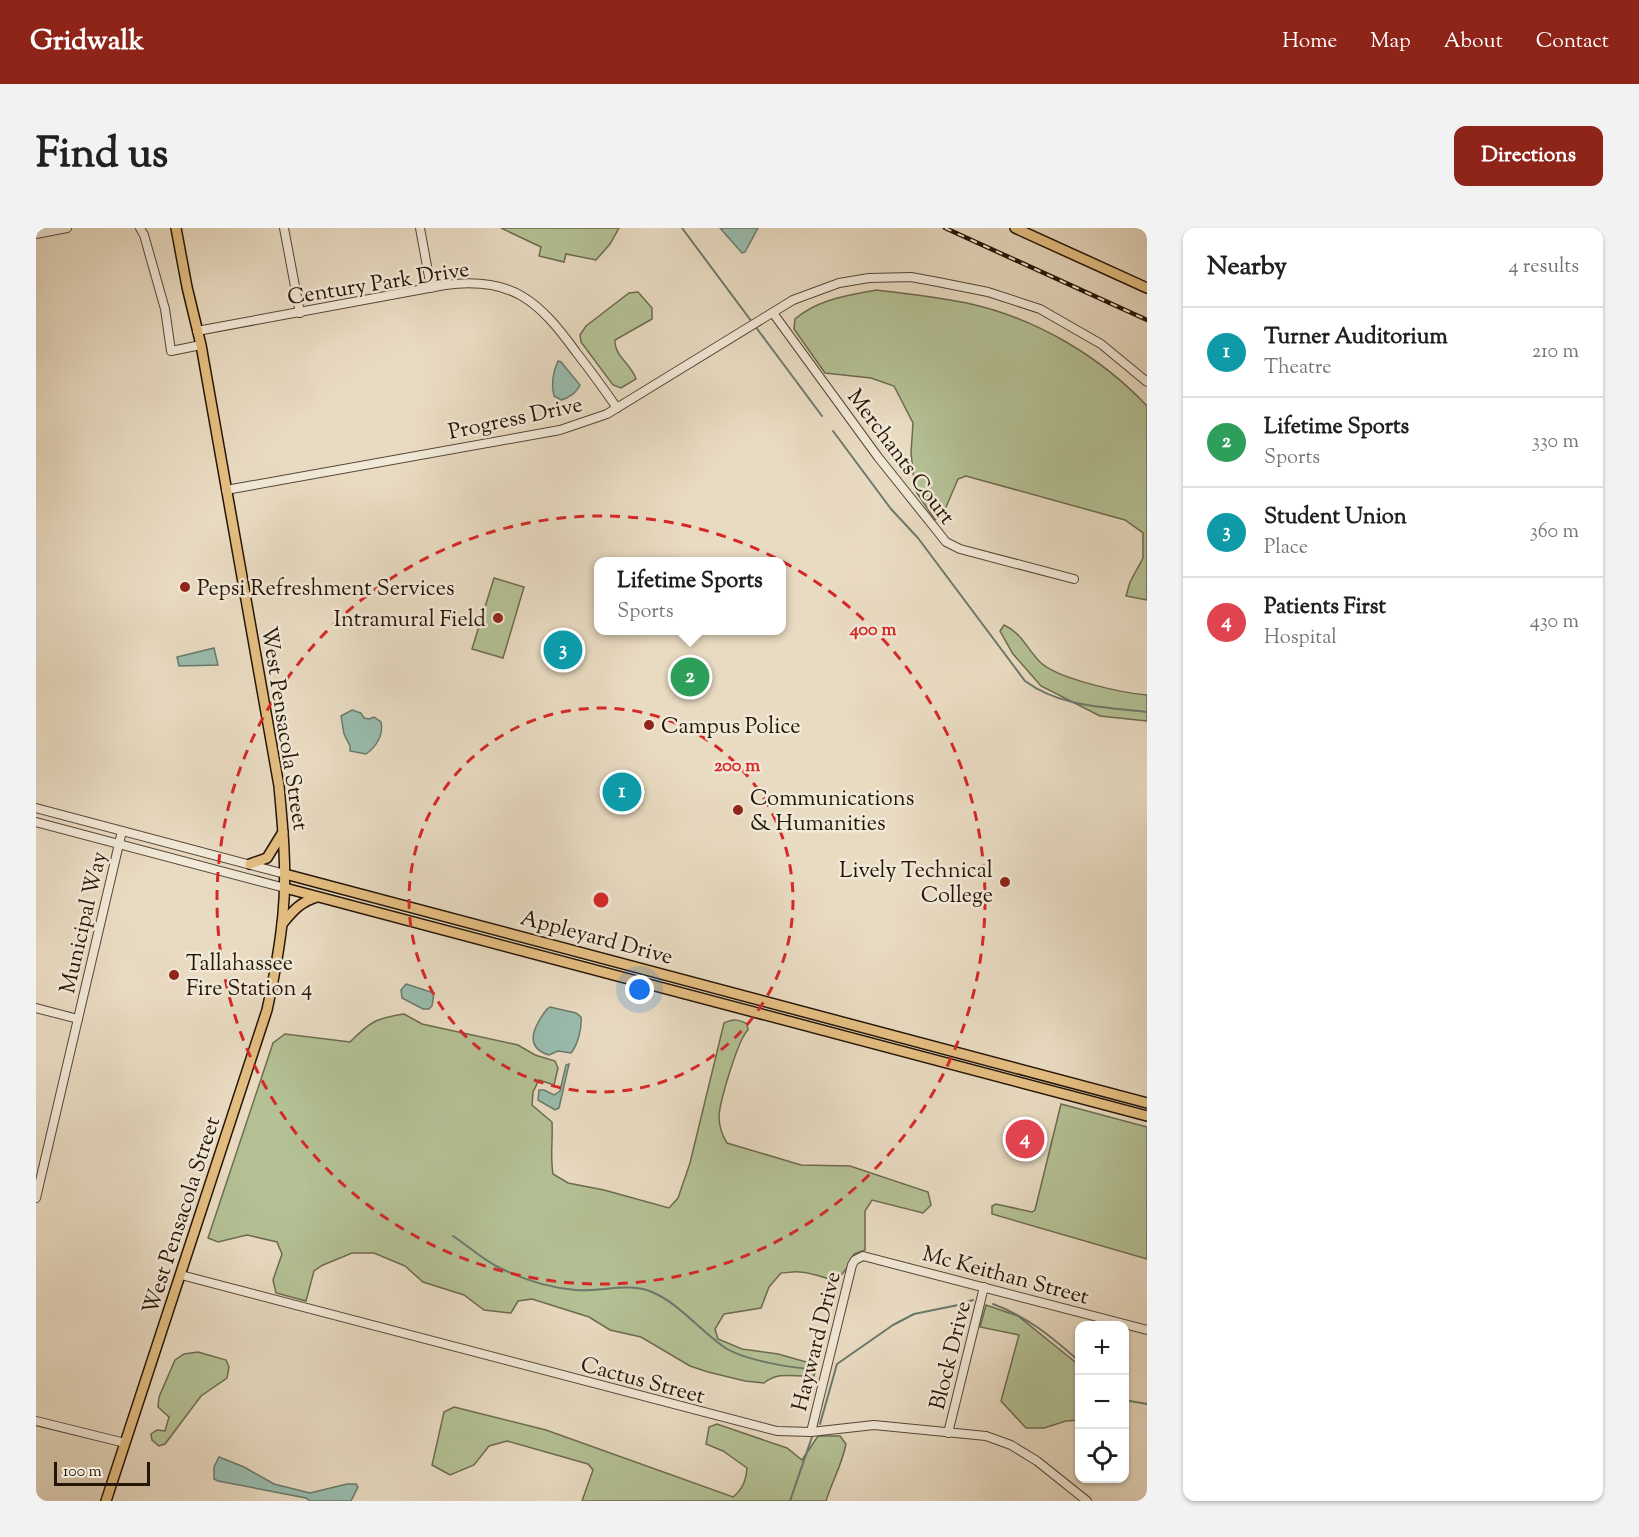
<!DOCTYPE html>
<meta charset="utf-8">
<style>
body{margin:0;font-family:"Sorts Mill Goudy",serif;background:#f2f2f2;color:#202124}
.controls{position:absolute;right:18px;bottom:18px;display:grid;overflow:hidden;border-radius:12px;box-shadow:0 2px 4px #0004}
.controls button{width:54px;height:54px;display:grid;place-items:center;padding:0;border:0;border-bottom:2px solid #e0e0e0;background:#fff;color:#202124;font:30px sans-serif}
.scale{position:absolute;left:18px;bottom:15px;width:96px;box-sizing:border-box;padding-left:6px;border:3px solid #251507;border-top:0;font-size:16px;line-height:21px;white-space:nowrap;color:#251507;-webkit-text-stroke:4px #f1e8d7;paint-order:stroke}
.you{position:absolute;left:604px;top:762px;width:21px;height:21px;margin:-15px;border:4px solid #fff;border-radius:50%;background:#1a73e8;box-shadow:0 0 0 9px #1a73e833}
.badge{display:grid;place-items:center;width:39px;height:39px;border-radius:50%;background:#8f2418;color:#fff;font-size:20px;font-weight:700}
.pin{position:absolute;translate:-50% -50%;border:3px solid #fff;box-shadow:0 2px 6px #0006}
.popup{position:absolute;left:558px;top:329px;width:192px;height:78px;box-sizing:border-box;display:grid;place-content:center;border-radius:12px;background:#fff;filter:drop-shadow(0 2px 4px #0005);font-size:20px;white-space:nowrap;color:#757577}
.popup b{font-size:22px;color:#202124}
.popup::after{content:'';position:absolute;left:50%;top:100%;margin-left:-12px;border:12px solid transparent;border-top-color:#fff}
.list{margin:0;padding:0;list-style:none}
h2{display:flex;justify-content:space-between;align-items:center;height:78px;margin:0;padding:0 24px;font-size:26px}
h2 small{font-size:20px;font-weight:400;color:#757577}
.list li{display:grid;grid-template-columns:39px 1fr auto;gap:18px;align-items:center;box-sizing:border-box;height:90px;padding:0 24px;border-top:2px solid #e0e0e0}
.list b{display:block;font-size:22px;white-space:nowrap}
.list p{margin:0;font-size:20px;white-space:nowrap;color:#757577}
.list em{font-size:20px;font-style:normal;color:#757577}
.icon{flex:none;width:33px;height:33px;fill:none;stroke:currentColor;stroke-width:2;stroke-linecap:round;stroke-linejoin:round}
.map{position:relative;flex:none;width:1111px;height:1273px;overflow:hidden;border-radius:12px}
header{display:flex;align-items:center;gap:36px;box-sizing:border-box;height:84px;padding:0 30px;background:#8f2418;color:#fff}
header strong{font-size:28px}
nav{display:flex;gap:33px;margin-inline-start:auto;font-size:21px}
.intro{display:flex;align-items:center;justify-content:space-between;box-sizing:border-box;height:144px;padding:0 36px}
h1{margin:0;font-size:42px}
.button{padding:15px 27px;border-radius:12px;background:#8f2418;color:#fff;font-size:21px;font-weight:700}
main{display:flex;gap:36px;padding:0 36px}
aside{flex:1;background:#fff;border-radius:12px;box-shadow:0 2px 4px #0004}
.map>svg:first-child{display:block}
.green{fill:#b4c195;stroke:#6c6b4e;stroke-width:1.5}
.water{fill:#99bcae;stroke:#6b796b;stroke-width:1.5}
.lines{fill:none;stroke-linecap:round;stroke-linejoin:round}
.stream{stroke:#6b796b;stroke-width:2}
.minor-casing{stroke:#564636;stroke-width:10}
.major-casing{stroke:#251507;stroke-width:12}
.minor{stroke:#f1e8d7;stroke-width:8}
.major{stroke:#e4be81;stroke-width:9}
.rail-casing{stroke:#251507;stroke-width:4.5}
.rail{stroke:#f1e8d7;stroke-width:2;stroke-dasharray:7;stroke-linecap:butt}
.ring{fill:none;stroke:#d62828;stroke-width:3;stroke-dasharray:10 8}
.poi-dot{fill:#8f2418;stroke:#f1e8d7;stroke-width:2}
.labels{text-anchor:middle;stroke-width:5;stroke-linejoin:round;paint-order:stroke}
.street-label{font-size:22px;fill:#251507;stroke:#f1e8d7}
.poi-label{font-size:22px;fill:#251507;stroke:#f1e8d7;text-anchor:start}
.centre{fill:#d62828;stroke:#f1e8d7;stroke-width:3}
.ring-label{font-size:18px;text-anchor:middle;font-weight:bold;fill:#d62828;stroke:#f1e8d7;stroke-width:5;stroke-linejoin:round;paint-order:stroke}
</style>
<header>
<strong>Gridwalk</strong>
<nav><a>Home</a><a>Map</a><a>About</a><a>Contact</a></nav>
</header>
<div class="intro"><h1>Find us</h1><a class="button">Directions</a></div>
<main>
<div class="map">
<svg width="1111" height="1273" viewBox="0 0 1111 1273">
<rect width="100%" height="100%" fill="#e9dbc2"/>
<filter id="stains"><feTurbulence type="fractalNoise" baseFrequency=".00333" numOctaves="4"/><feColorMatrix values="0 0 0 0 .2 0 0 0 0 .09 0 0 0 0 .02 0 0 0 .5 -.17"/></filter>
<radialGradient id="worn" r=".72"><stop offset=".6" stop-color="#630" stop-opacity="0"/><stop offset="1" stop-color="#630" stop-opacity=".3"/></radialGradient>
<!-- green -->
<g class="green">
<polygon points="465,0 583,0 574,16 560,32 530,26 528,34 503,28 505,19"/>
<path d="M840,62C872,66 904,69 935,76C1001,91 1065,129 1111,178V372L1090,368L1094,354L1107,330V305L1089,292L930,248L922,251L907,286L899,292L879,262L875,225L877,195L858,158L835,150L789,145L758,101L759,91C783,71 810,68 840,62Z"/>
<path d="M602,64L616,80V91L579,112C578,128 596,137 600,151L585,160L577,157L545,114L544,107L550,98L593,65Z"/>
<polygon points="458,350 488,359 467,430 436,421"/>
<path d="M968,397C986,405 991,421 1004,434C1021,451 1087,465 1111,467V493L1064,488L1005,458L977,426L964,403Z"/>
<path d="M368,786L386,796L482,817L499,827L519,833L522,840L518,857L503,852L497,864L496,877L516,894C517,912 514,928 517,946L532,955L568,962L633,980L642,970L654,935L688,795C697,791 702,791 711,796L712,802C702,811 684,873 683,888C683,898 686,907 691,915L765,937L814,938L892,964L895,977L887,985L836,972L829,983V1022L818,1026C799,1066 797,1047 764,1044C758,1043 751,1045 745,1045L733,1059L725,1080L688,1086L679,1101L682,1111L706,1121L742,1126L781,1137L778,1148C759,1150 744,1142 728,1155L709,1153L672,1144L654,1138L605,1109L574,1102L553,1089L496,1071L482,1073L475,1085L448,1082L428,1067L387,1054L369,1038L338,1025H316L287,1037L278,1043L270,1073L240,1065L237,1052L246,1026L241,1014L211,1007L182,1014L172,1010L237,815L249,806L314,814C334,794 340,790 368,786Z"/>
<polygon points="1025,876 1111,899 1111,1031 956,986 956,978 960,976 996,984 999,982"/>
<polygon points="950,1077 982,1088 1043,1137 1043,1192 1030,1193 1008,1200 990,1200 965,1173 983,1107 944,1099"/>
<polygon points="162,1124 190,1132 193,1139 191,1150 165,1168 129,1216 123,1218 116,1212 115,1206 121,1202 129,1203 133,1189 122,1179 123,1169 139,1132 148,1126"/>
<path d="M418,1179L510,1202L697,1269C707,1261 710,1252 711,1240L687,1223L670,1216L673,1199L681,1196L751,1220L766,1232L782,1208H804L810,1216C806,1237 796,1253 790,1273H546L557,1242L552,1236L471,1213L453,1218L438,1237L414,1247L396,1237L408,1184Z"/>
</g>
<!-- water -->
<g class="water">
<polygon points="684,0 722,0 709,24 706,25"/>
<path d="M522,133L525,134L544,157C541,164 533,170 525,172L518,168C515,157 517,144 522,133Z"/>
<polygon points="178,420 182,437 143,438 141,429"/>
<path d="M316,482L325,485L328,490L333,491L338,489L345,494C348,507 340,519 330,526L314,523V518L308,506L305,488Z"/>
<polygon points="370,756 398,765 396,778 393,781 387,781 366,770 365,762"/>
<path d="M514,779L540,785L545,789C546,799 542,817 535,825L522,823L513,827C487,819 498,798 511,781Z"/>
<polygon points="533,836 523,880 519,882 502,872 503,862 508,862 518,867 524,863 530,837"/>
<polygon points="183,1229 208,1239 238,1256 274,1265 311,1256 320,1256 322,1259 315,1273 274,1273 270,1270 182,1253 178,1251 178,1239"/>
</g>
<g class="lines">
<!-- stream -->
<g class="stream">
<polyline points="646,0 786,188"/>
<path d="M797,203L855,281L882,310L989,453C1024,479 1069,479 1111,484"/>
<path d="M417,1008C431,1017 446,1031 462,1039C486,1051 512,1060 540,1062C564,1064 594,1054 616,1064C644,1076 663,1102 688,1119C707,1132 758,1141 780,1141"/>
<path d="M957,1076C992,1089 1016,1109 1044,1134"/>
<polyline points="1088,1172 1111,1176"/>
<polyline points="784,1196 801,1136 857,1097 878,1086 922,1077 937,1072"/>
<polyline points="754,1273 777,1206"/>
</g>
<!-- minor casing -->
<g class="minor-casing">
<g id="minor">
<polyline points="104,0 108,7 129,81 135,123 165,117"/>
<polyline points="248,0 264,85"/>
<polyline points="384,0 395,60"/>
<polyline points="0,6 31,0"/>
<polyline points="737,85 842,229 910,314 924,321 1038,351"/>
<path d="M161,103L409,57C476,48 503,73 540,124C554,142 568,161 581,180"/>
<polyline points="190,262 524,202 571,186 757,72 803,55 833,50 875,49 902,54 952,64 1004,81 1065,116 1111,154"/>
<polyline points="0,580 249,646"/>
<polyline points="0,594 249,660"/>
<polyline points="0,780 42,791"/>
<polyline points="0,970 86,603"/>
<polyline points="145,1047 741,1203 775,1204 838,1197 950,1208 975,1217 1001,1233 1051,1273"/>
<polyline points="0,1193 89,1215"/>
<polyline points="775,1204 816,1037 819,1032 827,1028 1111,1102"/>
<polyline points="912,1205 948,1059"/>
</g>
</g>
<!-- major casing -->
<g class="major-casing">
<g id="major">
<polyline points="979,0 1111,60"/>
<polyline points="214,636 231,630 247,604"/>
<polyline points="249,646 1111,875"/>
<polyline points="249,660 1111,888"/>
<path d="M246,696C257,683 264,674 281,669"/>
<path d="M70,1273L231,782C238,750 244,719 247,686C251,643 247,601 243,558L165,117L151,59L140,0"/>
</g>
</g>
<!-- minor -->
<use href="#minor" class="minor"/>
<!-- major -->
<use href="#major" class="major"/>
<!-- rail casing -->
<g class="rail-casing">
<polyline id="rail" points="909,0 1111,92"/>
</g>
<!-- rail -->
<use href="#rail" class="rail"/>
</g>
<!-- distance rings -->
<g class="ring">
<circle cx="565" cy="672" r="192"/>
<circle cx="565" cy="672" r="384"/>
</g>
<!-- markers -->
<g class="poi-dot">
<circle cx="149" cy="359" r="6"/>
<circle cx="462" cy="390" r="6"/>
<circle cx="613" cy="497" r="6"/>
<circle cx="702" cy="582" r="6"/>
<circle cx="969" cy="654" r="6"/>
<circle cx="138" cy="747" r="6"/>
</g>
<g class="labels">
<!-- street labels -->
<g class="street-label">
<text transform="translate(342 54) rotate(-9)" y="8">Century Park Drive</text>
<text transform="translate(479 189) rotate(-12)" y="8">Progress Drive</text>
<text transform="translate(866 228) rotate(53)" y="8">Merchants Court</text>
<text transform="translate(250 500) rotate(81)" y="8">West Pensacola Street</text>
<text transform="translate(46 694) rotate(-77)" y="8">Municipal Way</text>
<text transform="translate(561 708) rotate(15)" y="8">Appleyard Drive</text>
<text transform="translate(144 987) rotate(-72)" y="8">West Pensacola Street</text>
<text transform="translate(970 1046) rotate(15)" y="8">Mc Keithan Street</text>
<text transform="translate(779 1113) rotate(-76)" y="8">Hayward Drive</text>
<text transform="translate(913 1127) rotate(-76)" y="8">Block Drive</text>
<text transform="translate(607 1151) rotate(15)" y="8">Cactus Street</text>
</g>
<!-- poi labels -->
<g class="poi-label">
<text x="161" y="367">Pepsi Refreshment Services</text>
<text x="450" y="398" text-anchor="end">Intramural Field</text>
<text x="625" y="505">Campus Police</text>
<text x="714" y="577">Communications<tspan x="714" dy="25">&amp; Humanities</tspan></text>
<text x="957" y="649" text-anchor="end">Lively Technical<tspan x="957" dy="25">College</tspan></text>
<text x="150" y="742">Tallahassee<tspan x="150" dy="25">Fire Station 4</tspan></text>
</g>
</g>
<circle cx="565" cy="672" r="9" class="centre"/>
<g class="ring-label">
<text x="837" y="407">400 m</text>
<text x="701" y="543">200 m</text>
</g>
<rect width="100%" height="100%" filter="url(#stains)"/>
<rect width="100%" height="100%" fill="url(#worn)"/>
</svg>
<div class="controls">
<button>+</button>
<button>−</button>
<button><svg class="icon" aria-label="locate" viewBox="0 0 24 24"><circle cx="12" cy="12" r="6"/><path d="M12 2v4M12 18v4M2 12h4M18 12h4"/></svg></button>
</div>
<div class="scale">100 m</div>
<div class="you"></div>
<div class="pin badge" style="left:586px;top:564px;background:#0f9aa8">1</div>
<div class="pin badge" style="left:654px;top:449px;background:#2e9e5b">2</div>
<div class="popup"><b>Lifetime Sports</b>Sports</div>
<div class="pin badge" style="left:527px;top:422px;background:#0f9aa8">3</div>
<div class="pin badge" style="left:989px;top:911px;background:#e0444e">4</div>
</div>
<aside>
<h2>Nearby<small>4 results</small></h2>
<ul class="list">
<li><span class="badge" style="background:#0f9aa8">1</span><div><b>Turner Auditorium</b><p>Theatre</p></div><em>210 m</em></li>
<li><span class="badge" style="background:#2e9e5b">2</span><div><b>Lifetime Sports</b><p>Sports</p></div><em>330 m</em></li>
<li><span class="badge" style="background:#0f9aa8">3</span><div><b>Student Union</b><p>Place</p></div><em>360 m</em></li>
<li><span class="badge" style="background:#e0444e">4</span><div><b>Patients First</b><p>Hospital</p></div><em>430 m</em></li>
</ul>
</aside>
</main>
